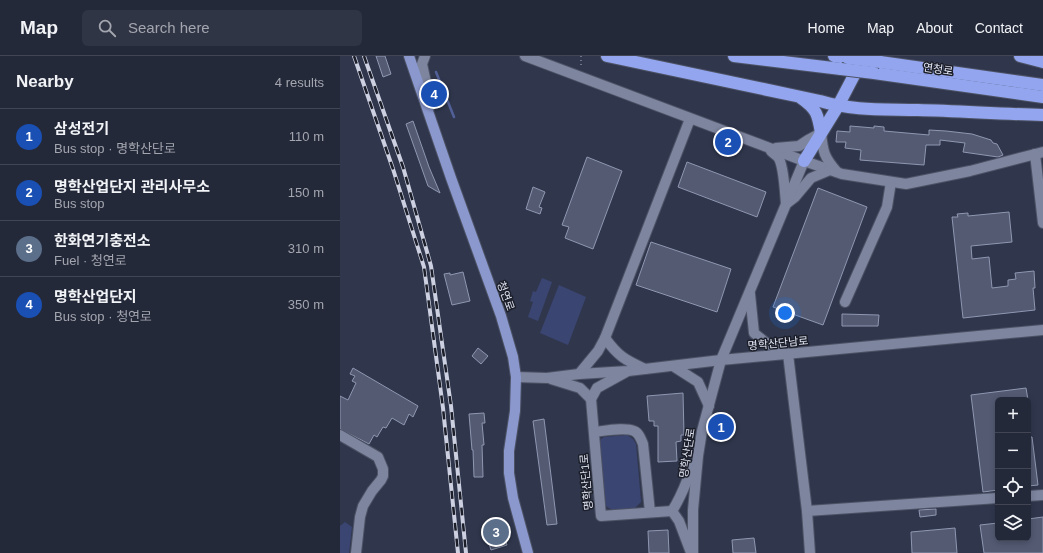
<!DOCTYPE html>
<meta charset="utf-8">
<style>
body{margin:0;font-family:Arial,"Noto Sans KR",sans-serif;background:#303545;color:#f1f3f6}
.controls{position:absolute;right:12px;bottom:12px;display:grid;overflow:hidden;border-radius:6px;box-shadow:0 2px 6px #0003}
.controls button{width:36px;height:36px;display:grid;place-items:center;padding:0;border:0;border-bottom:1px solid #414554;background:#24293a;color:#f1f3f6;font:20px sans-serif}
.you{position:absolute;left:445px;top:257px;width:14px;height:14px;margin:-10px;border:3px solid #fff;border-radius:50%;background:#1a73e8;box-shadow:0 0 0 6px #1a73e833}
.badge{display:grid;place-items:center;width:26px;height:26px;border-radius:50%;background:#d9b434;color:#fff;font-size:13px;font-weight:700}
.pin{position:absolute;translate:-50% -50%;border:2px solid #fff;box-shadow:0 1px 4px #0006}
.list{margin:0;padding:0;list-style:none}
h2{display:flex;justify-content:space-between;align-items:center;height:52px;margin:0;padding:0 16px;font-size:17px}
h2 small{font-size:13px;font-weight:400;color:#a3a6af}
.list li{display:grid;grid-template-columns:26px 1fr auto;gap:12px;align-items:center;box-sizing:border-box;height:56px;padding:0 16px;border-top:1px solid #414554}
.list b{display:block;font-size:15px;white-space:nowrap}
.list p{margin:0;font-size:13px;white-space:nowrap;color:#a3a6af}
.list em{font-size:13px;font-style:normal;color:#a3a6af}
.icon{flex:none;width:22px;height:22px;fill:none;stroke:currentColor;stroke-width:2;stroke-linecap:round;stroke-linejoin:round}
.map{position:relative;flex:none;width:703px;height:497px;overflow:hidden}
header{display:flex;align-items:center;gap:24px;box-sizing:border-box;height:56px;padding:0 20px;background:#24293a;border-bottom:1px solid #414554}
header strong{font-size:19px}
nav{display:flex;gap:22px;margin-inline-start:auto;font-size:14px}
.search{width:280px;height:36px;background:#303545;display:flex;align-items:center;gap:10px;box-sizing:border-box;padding:0 14px;border-radius:6px;color:#a3a6af;font-size:15px}
main{display:flex}
aside{flex:1;background:#24293a}
.map>svg:first-child{display:block}
.green{fill:#3a4572}
.lines{fill:none;stroke-linecap:round;stroke-linejoin:round}
.stream{stroke:#52609a;stroke-width:2.5}
.building{fill:#535a72;stroke:#8f97b1}
.minor-casing{stroke:#4d5265;stroke-width:12}
.major-casing{stroke:#4d5265;stroke-width:12}
.highway-casing{stroke:#4d5265;stroke-width:14}
.path{stroke:#848a9c;stroke-width:1.5;stroke-dasharray:1 3;stroke-linecap:butt}
.minor{stroke:#7d859f;stroke-width:10}
.major{stroke:#8a98ce;stroke-width:10}
.highway{stroke:#92a5ee;stroke-width:12}
.rail-casing{stroke:#ccd0e0;stroke-width:4}
.rail{stroke:#1c1f29;stroke-width:2.5;stroke-dasharray:8;stroke-linecap:butt}
.highway-bridge-casing{stroke:#4d5265;stroke-width:14;stroke-linecap:butt}
.highway-bridge{stroke:#92a5ee;stroke-width:12}
.labels{text-anchor:middle;stroke-width:3;stroke-linejoin:round;paint-order:stroke}
.street-label{font-size:11px;fill:#e2e6f5;stroke:#1c1f29}
</style>
<header>
<strong>Map</strong>
<div class="search"><svg class="icon" aria-label="search" viewBox="0 0 24 24"><circle cx="10" cy="10" r="6"/><path d="M15 15l6 6"/></svg>Search here</div>
<nav><a>Home</a><a>Map</a><a>About</a><a>Contact</a></nav>
</header>
<main>
<aside>
<h2>Nearby<small>4 results</small></h2>
<ul class="list">
<li><span class="badge" style="background:#1a4fb4">1</span><div><b>삼성전기</b><p>Bus stop · 명학산단로</p></div><em>110 m</em></li>
<li><span class="badge" style="background:#1a4fb4">2</span><div><b>명학산업단지 관리사무소</b><p>Bus stop</p></div><em>150 m</em></li>
<li><span class="badge" style="background:#5c6f8a">3</span><div><b>한화연기충전소</b><p>Fuel · 청연로</p></div><em>310 m</em></li>
<li><span class="badge" style="background:#1a4fb4">4</span><div><b>명학산업단지</b><p>Bus stop · 청연로</p></div><em>350 m</em></li>
</ul>
</aside>
<div class="map">
<svg width="703" height="497" viewBox="0 0 703 497">
<rect width="100%" height="100%" fill="#30374d"/>
<!-- green -->
<g class="green">
<polygon points="202,222 212,226 198,265 188,261 193,246 190,245 193,235 196,236"/>
<polygon points="219,229 246,241 228,289 200,277"/>
<polygon points="287,379 293,383 296,388 301,446 294,453 273,454 267,451 264,446 259,388 261,383 264,381"/>
<polygon points="5,466 12,471 9,497 0,497 0,470"/>
</g>
<g class="lines">
<!-- stream -->
<polyline class="stream" points="96,16 114,61"/>
</g>
<!-- building -->
<g class="building">
<polygon points="36,0 45,0 51,18 43,21"/>
<polygon points="73,65 89,111 100,137 88,130 82,113 66,68"/>
<polygon points="510,70 534,72 534,70 544,71 544,75 589,79 589,74 606,75 632,78 651,84 653,87 657,88 663,99 658,101 623,96 625,87 600,84 600,89 586,89 584,109 520,104 521,94 505,92 506,86 496,86 497,75 510,76"/>
<polygon points="247,101 282,115 253,193 225,182 229,171 222,169"/>
<polygon points="347,106 426,136 417,161 338,131"/>
<polygon points="193,131 205,136 199,151 202,152 200,158 186,153"/>
<polygon points="478,132 527,151 483,269 433,251"/>
<polygon points="669,156 672,186 631,190 632,203 649,201 652,232 668,230 668,224 676,223 675,217 694,215 695,232 693,232 695,254 623,262 612,161 618,161 617,158 628,157 628,160"/>
<polygon points="311,186 391,213 377,256 296,229"/>
<polygon points="123,216 130,245 112,249 104,218 110,217 110,219"/>
<polygon points="502,258 539,259 538,270 502,270"/>
<polygon points="138,292 148,300 141,308 132,300"/>
<polygon points="13,312 78,350 73,361 69,358 64,369 52,362 46,372 43,371 37,381 34,379 29,388 0,373 0,340 8,344 16,327 12,325 15,320 10,318"/>
<polygon points="686,332 688,344 658,344 658,434 643,436 631,339"/>
<polygon points="343,337 344,379 341,379 341,385 336,386 337,405 318,406 318,370 314,370 314,365 309,365 307,340"/>
<polygon points="144,357 145,367 142,367 144,389 142,389 143,421 134,421 133,394 132,394 129,358"/>
<polygon points="204,363 217,468 207,469 193,365"/>
<polygon points="688,381 692,381 698,429 688,430"/>
<polygon points="596,453 596,459 580,461 579,454"/>
<polygon points="703,461 703,497 644,497 640,469 658,467 658,482 688,482 688,463"/>
<polygon points="159,464 167,489 151,494 143,469"/>
<polygon points="615,472 617,497 572,497 571,476"/>
<polygon points="328,474 329,497 309,497 308,475"/>
<polygon points="414,482 416,497 393,497 392,484"/>
</g>
<g class="lines">
<!-- minor casing -->
<g class="minor-casing">
<g id="minor">
<polyline points="85,0 82,8 87,31 89,52"/>
<polyline points="185,0 464,105 502,118 566,128 630,115 703,96"/>
<path d="M436,92L459,90L468,84L481,77C483,96 484,101 497,116"/>
<path d="M431,95C433,97 436,99 438,101C444,109 445,138 446,148L455,141L471,122L490,114"/>
<polyline points="695,98 703,167"/>
<polyline points="410,238 414,277 425,286 448,298 467,455 470,497"/>
<polyline points="505,246 547,151 551,126"/>
<polyline points="265,282 350,63"/>
<polyline points="333,310 358,326 369,350"/>
<path d="M239,318L258,295L265,282C278,300 285,304 305,313"/>
<polyline points="176,321 207,322 239,318 288,315 381,304 703,274"/>
<polyline points="211,323 240,332 251,343"/>
<polyline points="251,343 261,460 332,455"/>
<polyline points="251,343 257,332 286,316"/>
<path d="M254,376C264,375 285,371 294,375C299,377 301,383 303,388L310,456"/>
<polyline points="0,379 38,401 43,413 43,420 41,424 32,435 23,450 20,461 16,497"/>
<polyline points="688,440 703,439"/>
<path d="M332,455C342,440 346,426 353,410"/>
<polyline points="332,455 339,465 350,494"/>
<polyline points="467,455 658,442"/>
<polyline points="353,497 353,454 358,400 362,375 381,304 464,105"/>
</g>
</g>
<!-- major casing -->
<g class="major-casing">
<polyline id="major" points="69,0 111,122 161,260 173,301 176,321 175,355 169,395 169,417 173,442 188,497"/>
</g>
<!-- highway casing -->
<g class="highway-casing">
<g id="highway">
<path d="M267,0L480,45C513,55 544,53 578,54C619,55 661,58 703,59"/>
<polyline points="394,0 501,13"/>
<polyline points="494,0 508,2"/>
<polyline points="680,0 703,6"/>
<polyline points="540,6 703,29"/>
<polyline points="534,17 703,41"/>
<path d="M461,42C477,53 478,59 481,77"/>
<polyline points="464,105 498,50 521,6"/>
</g>
</g>
<!-- path -->
<polyline class="path" points="241,0 241,12"/>
<!-- minor -->
<use href="#minor" class="minor"/>
<!-- major -->
<use href="#major" class="major"/>
<!-- highway -->
<use href="#highway" class="highway"/>
<!-- rail casing -->
<g class="rail-casing">
<g id="rail">
<polyline points="14,0 53,113 84,211 103,352 118,497"/>
<polyline points="24,0 63,111 91,210 111,350 126,497"/>
</g>
</g>
<!-- rail -->
<use href="#rail" class="rail"/>
<!-- highway-bridge casing -->
<g class="highway-bridge-casing">
<g id="highway-bridge">
<polyline points="508,2 540,6"/>
<polyline points="501,13 534,17"/>
</g>
</g>
<!-- highway-bridge -->
<use href="#highway-bridge" class="highway-bridge"/>
</g>
<g class="labels">
<!-- street labels -->
<g class="street-label">
<text transform="translate(598 13) rotate(8)" y="4">연청로</text>
<text transform="translate(166 240) rotate(70)" y="4">청연로</text>
<text transform="translate(438 287) rotate(-5)" y="4">명학산단남로</text>
<text transform="translate(347 397) rotate(-81)" y="4">명학산단로</text>
<text transform="translate(246 426) rotate(-95)" y="4">명학산단1로</text>
</g>
</g>
</svg>
<div class="controls">
<button>+</button>
<button>−</button>
<button><svg class="icon" aria-label="locate" viewBox="0 0 24 24"><circle cx="12" cy="12" r="6"/><path d="M12 2v4M12 18v4M2 12h4M18 12h4"/></svg></button>
<button><svg class="icon" aria-label="layers" viewBox="0 0 24 24"><path d="M12 4l9 5-9 5-9-5zM3 14l9 5 9-5"/></svg></button>
</div>
<div class="you"></div>
<div class="pin badge" style="left:381px;top:371px;background:#1a4fb4">1</div>
<div class="pin badge" style="left:388px;top:86px;background:#1a4fb4">2</div>
<div class="pin badge" style="left:156px;top:476px;background:#5c6f8a">3</div>
<div class="pin badge" style="left:94px;top:38px;background:#1a4fb4">4</div>
</div>
</main>
